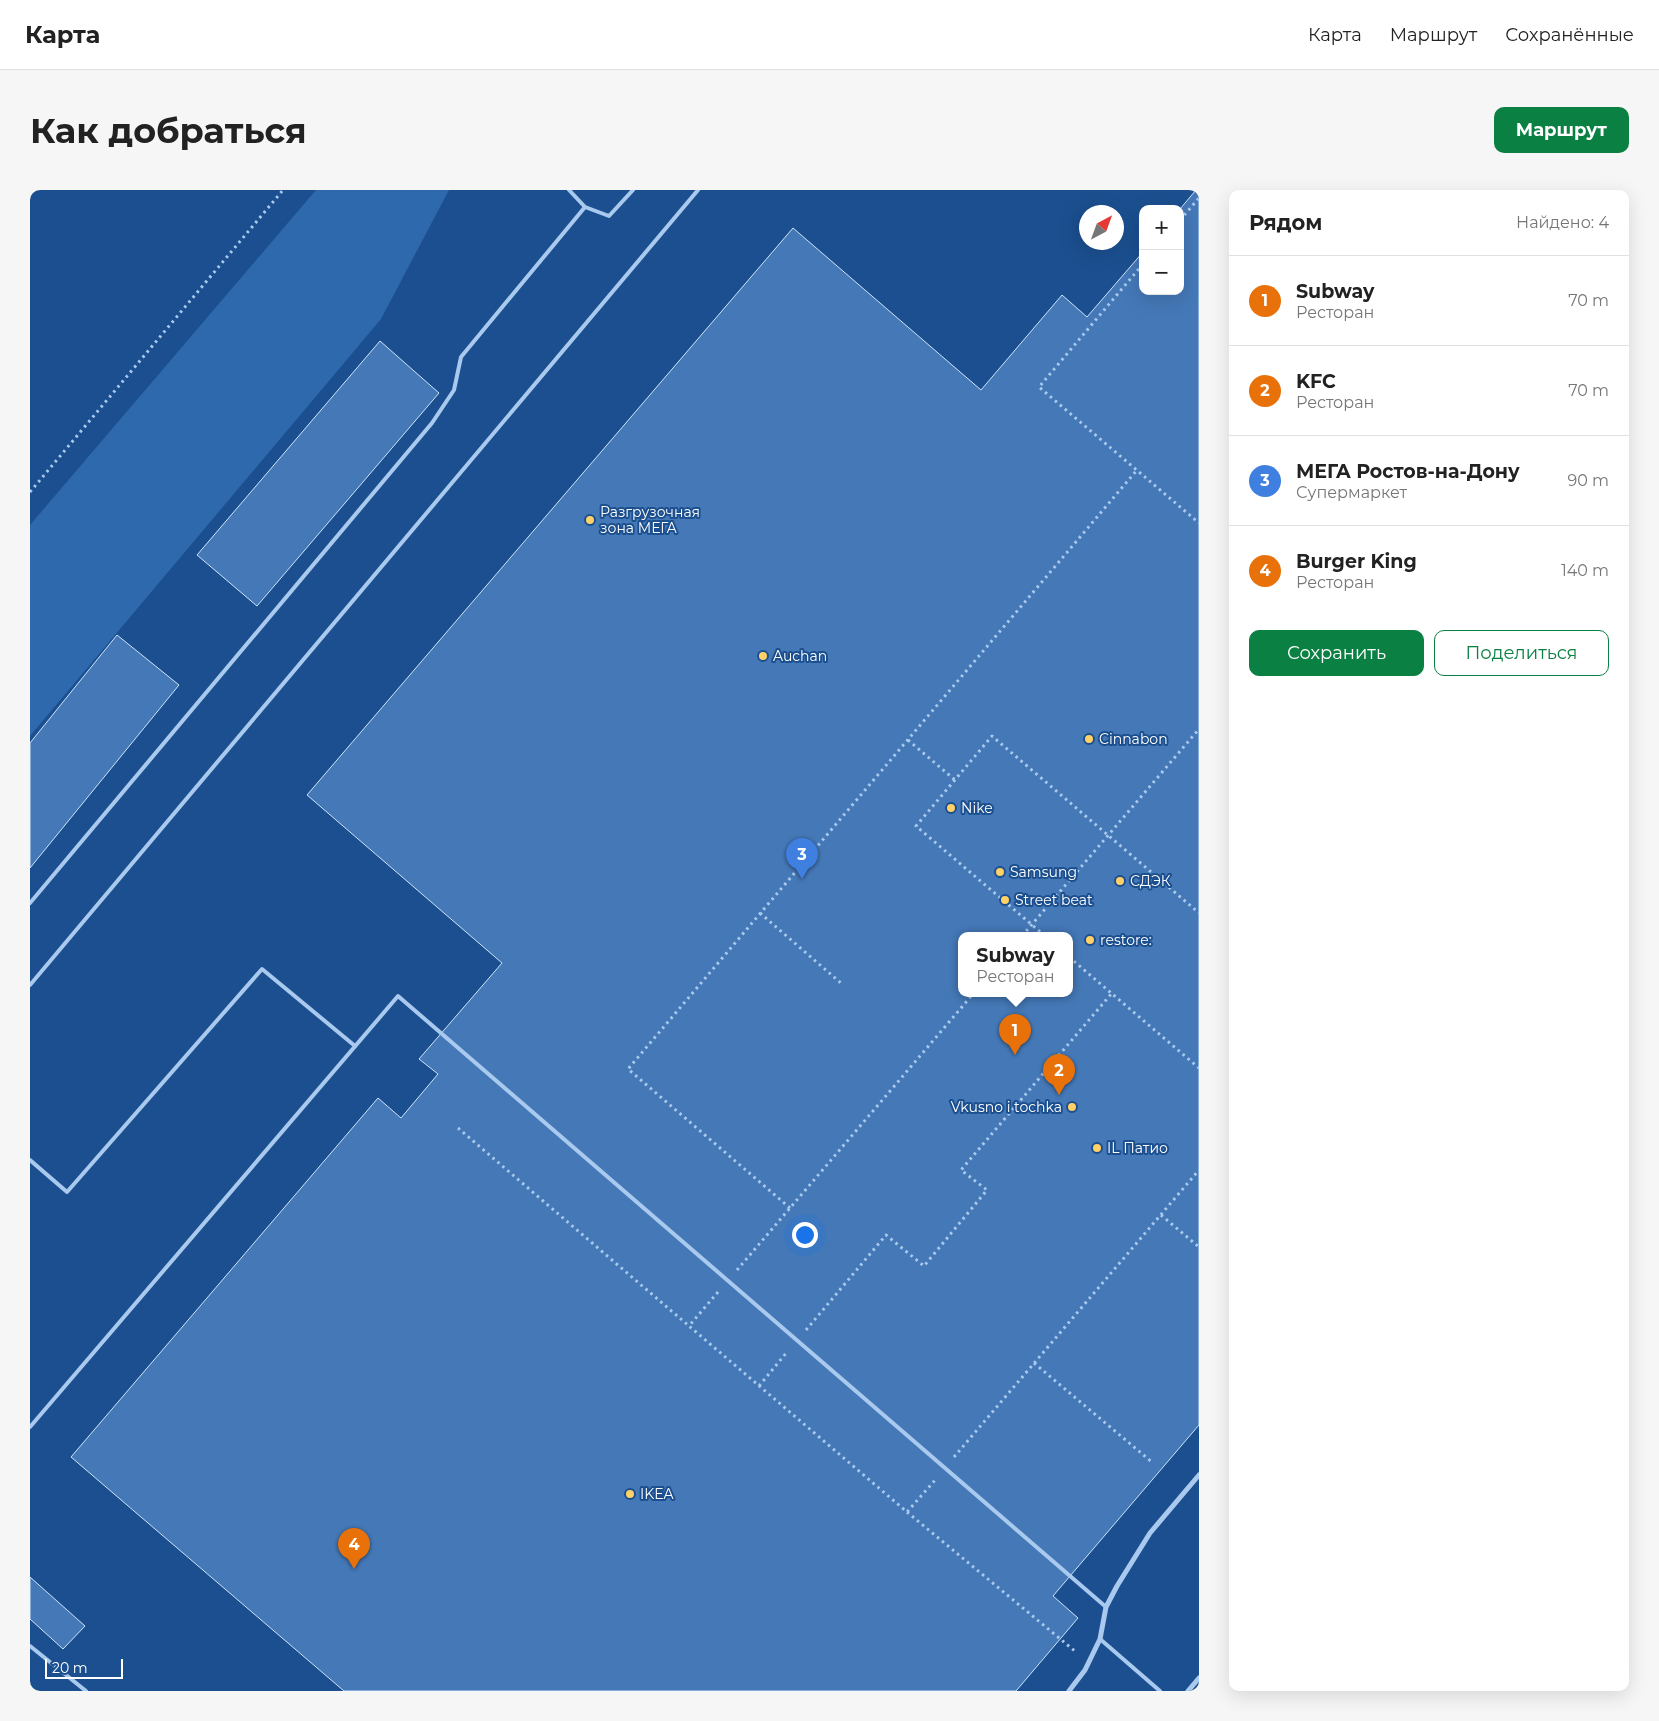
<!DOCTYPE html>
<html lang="ru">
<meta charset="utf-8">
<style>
body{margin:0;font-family:Montserrat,sans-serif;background:#f6f6f6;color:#222}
.controls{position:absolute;right:15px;top:15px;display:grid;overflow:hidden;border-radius:10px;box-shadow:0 5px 20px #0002}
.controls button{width:45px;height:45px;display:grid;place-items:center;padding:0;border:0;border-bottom:1px solid #e0e0e0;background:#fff;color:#222;font:25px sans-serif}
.compass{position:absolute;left:1049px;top:15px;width:45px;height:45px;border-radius:50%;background:#fff;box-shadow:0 5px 20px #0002;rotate:41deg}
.scale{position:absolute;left:15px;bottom:12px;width:78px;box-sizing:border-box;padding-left:5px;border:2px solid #fff;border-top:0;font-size:14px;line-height:18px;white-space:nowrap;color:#fff;-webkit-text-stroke:4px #1b4f8f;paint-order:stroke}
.you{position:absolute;left:774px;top:1044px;width:18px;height:18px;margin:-12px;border:4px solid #fff;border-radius:50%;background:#1a73e8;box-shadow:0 0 0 8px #1a73e833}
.badge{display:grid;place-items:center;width:32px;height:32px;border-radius:50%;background:#0b8043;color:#fff;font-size:16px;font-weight:700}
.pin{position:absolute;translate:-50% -41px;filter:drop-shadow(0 1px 2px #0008)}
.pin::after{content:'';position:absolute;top:26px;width:18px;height:15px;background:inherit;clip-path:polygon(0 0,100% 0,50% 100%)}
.popup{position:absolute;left:928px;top:742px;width:115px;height:65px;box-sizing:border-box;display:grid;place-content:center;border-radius:10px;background:#fff;filter:drop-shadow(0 1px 4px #0005);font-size:16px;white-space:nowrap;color:#767676}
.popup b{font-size:19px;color:#222}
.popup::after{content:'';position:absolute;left:50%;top:100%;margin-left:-10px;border:10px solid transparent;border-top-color:#fff}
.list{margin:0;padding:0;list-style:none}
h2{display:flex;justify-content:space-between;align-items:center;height:65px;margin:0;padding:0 20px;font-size:21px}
h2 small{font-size:16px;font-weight:400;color:#767676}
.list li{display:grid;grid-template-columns:32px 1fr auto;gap:15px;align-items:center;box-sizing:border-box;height:90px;padding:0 20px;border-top:1px solid #e0e0e0}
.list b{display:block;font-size:19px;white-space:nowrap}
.list p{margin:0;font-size:16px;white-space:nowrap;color:#767676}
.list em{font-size:16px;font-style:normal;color:#767676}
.actions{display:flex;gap:10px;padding:15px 20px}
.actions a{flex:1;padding:11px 0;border:1px solid #0b8043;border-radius:10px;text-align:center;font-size:18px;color:#0b8043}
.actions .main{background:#0b8043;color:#fff}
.map{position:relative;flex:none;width:1169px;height:1501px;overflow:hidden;border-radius:10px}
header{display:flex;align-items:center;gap:30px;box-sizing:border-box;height:70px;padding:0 25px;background:#fff;border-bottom:1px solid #e0e0e0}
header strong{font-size:24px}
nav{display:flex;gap:28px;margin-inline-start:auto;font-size:18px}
.intro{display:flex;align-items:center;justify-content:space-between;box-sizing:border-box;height:120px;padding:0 30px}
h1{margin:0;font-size:35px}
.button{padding:12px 22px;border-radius:10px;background:#0b8043;color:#fff;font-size:18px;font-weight:700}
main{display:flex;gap:30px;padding:0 30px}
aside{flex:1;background:#fff;border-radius:10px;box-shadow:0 5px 20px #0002}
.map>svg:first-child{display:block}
.green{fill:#2e69ad}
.building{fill:#4478b7;stroke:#cfe3fa;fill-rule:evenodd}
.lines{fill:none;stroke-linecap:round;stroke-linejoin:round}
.path{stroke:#a9c9ee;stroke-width:3;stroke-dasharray:2.5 4;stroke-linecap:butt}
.lane{stroke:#a9c9ee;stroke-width:4}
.street{stroke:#a9c9ee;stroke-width:5}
.poi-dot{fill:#ffd166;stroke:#1b4f8f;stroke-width:2}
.labels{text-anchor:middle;stroke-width:4;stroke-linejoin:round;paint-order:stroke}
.poi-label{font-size:14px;fill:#fff;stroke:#1b4f8f;text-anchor:start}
</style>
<header>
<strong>Карта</strong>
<nav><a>Карта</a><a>Маршрут</a><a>Сохранённые</a></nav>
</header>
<div class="intro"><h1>Как добраться</h1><a class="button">Маршрут</a></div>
<main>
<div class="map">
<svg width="1169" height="1501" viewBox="0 0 1169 1501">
<rect width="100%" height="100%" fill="#1b4f8f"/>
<!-- green -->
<polygon class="green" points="286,0 419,0 351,129 0,546 0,335"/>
<!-- building -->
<g class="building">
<path d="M1166,0H1169V1235L1023,1406L1048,1428L986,1501H314L41,1267L348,908L371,928L408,884L389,869L472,773L277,605L763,38L951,200L1032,105L1057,127L1113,62V101H1150V19ZM931,746H1039V804H931Z"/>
<polygon points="350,151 409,203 227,416 167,365"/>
<polygon points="87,445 149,495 0,678 0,553"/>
<polygon points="0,1387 55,1436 33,1459 0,1429"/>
</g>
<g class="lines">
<!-- path -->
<g class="path">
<polyline points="1150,30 1169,8"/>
<polyline points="1113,74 1009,197 1169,333"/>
<polyline points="0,302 253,0"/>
<polyline points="878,550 925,590"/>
<polyline points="730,723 812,794"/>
<polyline points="992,746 1169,539"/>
<polyline points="1015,746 886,636 962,546 1169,723"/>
<polyline points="1039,767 1169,878"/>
<polyline points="428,938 659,1136"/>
<polyline points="760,1018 598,879 1107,280"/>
<polyline points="1131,1025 1169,1057"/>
<polyline points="707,1080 943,804"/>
<polyline points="688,1102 659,1136 877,1322 906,1289"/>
<polyline points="776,1140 856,1045 894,1076 957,1000 931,980 1082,803"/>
<polyline points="1004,1173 1123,1273"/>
<polyline points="729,1196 757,1162"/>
<polyline points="924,1267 1169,980"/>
<polyline points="877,1322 1046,1462"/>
</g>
<!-- lane -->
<g class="lane">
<polyline points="539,0 555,17"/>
<polyline points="0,713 402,233 424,200 431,167 555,17 579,26 603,0"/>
<polyline points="0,795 668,0"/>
<polyline points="0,970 37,1002 232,779 325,856"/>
<polyline points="0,1237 368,806 1076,1417"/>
<polyline points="1070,1449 1130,1501"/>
<polyline points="0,1456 56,1501"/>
</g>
<!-- street -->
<g class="street">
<polyline points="1039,1501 1055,1480 1070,1449 1076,1417 1087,1396 1120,1343 1169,1285"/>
<polyline points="1158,1501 1169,1488"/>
</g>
</g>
<!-- markers -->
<g class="poi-dot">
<circle cx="560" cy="330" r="5"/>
<circle cx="733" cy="466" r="5"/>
<circle cx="1059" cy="549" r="5"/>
<circle cx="921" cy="618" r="5"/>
<circle cx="970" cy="682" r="5"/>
<circle cx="1090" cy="691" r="5"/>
<circle cx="975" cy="710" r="5"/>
<circle cx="1060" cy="750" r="5"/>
<circle cx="1042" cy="917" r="5"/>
<circle cx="1067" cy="958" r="5"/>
<circle cx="600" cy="1304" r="5"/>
</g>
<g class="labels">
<!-- poi labels -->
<g class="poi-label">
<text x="570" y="327">Разгрузочная<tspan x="570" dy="16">зона МЕГА</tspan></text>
<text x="743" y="471">Auchan</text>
<text x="1069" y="554">Cinnabon</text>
<text x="931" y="623">Nike</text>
<text x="980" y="687">Samsung</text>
<text x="1100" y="696">СДЭК</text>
<text x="985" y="715">Street beat</text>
<text x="1070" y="755">restore:</text>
<text x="1032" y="922" text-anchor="end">Vkusno i tochka</text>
<text x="1077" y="963">IL Патио</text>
<text x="610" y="1309">IKEA</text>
</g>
</g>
</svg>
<div class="controls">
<button>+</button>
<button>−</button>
</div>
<svg class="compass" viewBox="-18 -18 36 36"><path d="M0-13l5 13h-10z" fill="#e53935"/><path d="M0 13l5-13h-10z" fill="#767676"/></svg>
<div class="scale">20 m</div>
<div class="you"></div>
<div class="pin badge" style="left:985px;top:865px;background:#e8710a">1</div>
<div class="popup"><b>Subway</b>Ресторан</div>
<div class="pin badge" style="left:1029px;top:905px;background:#e8710a">2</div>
<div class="pin badge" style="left:772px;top:689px;background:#3f7fe0">3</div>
<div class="pin badge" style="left:324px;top:1379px;background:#e8710a">4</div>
</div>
<aside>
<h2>Рядом<small>Найдено: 4</small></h2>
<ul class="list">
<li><span class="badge" style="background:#e8710a">1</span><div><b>Subway</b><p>Ресторан</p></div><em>70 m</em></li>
<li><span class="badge" style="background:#e8710a">2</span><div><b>KFC</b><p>Ресторан</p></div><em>70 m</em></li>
<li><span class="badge" style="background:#3f7fe0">3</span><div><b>МЕГА Ростов-на-Дону</b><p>Супермаркет</p></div><em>90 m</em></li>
<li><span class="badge" style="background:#e8710a">4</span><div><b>Burger King</b><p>Ресторан</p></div><em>140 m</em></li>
</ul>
<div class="actions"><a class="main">Сохранить</a><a>Поделиться</a></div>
</aside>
</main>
